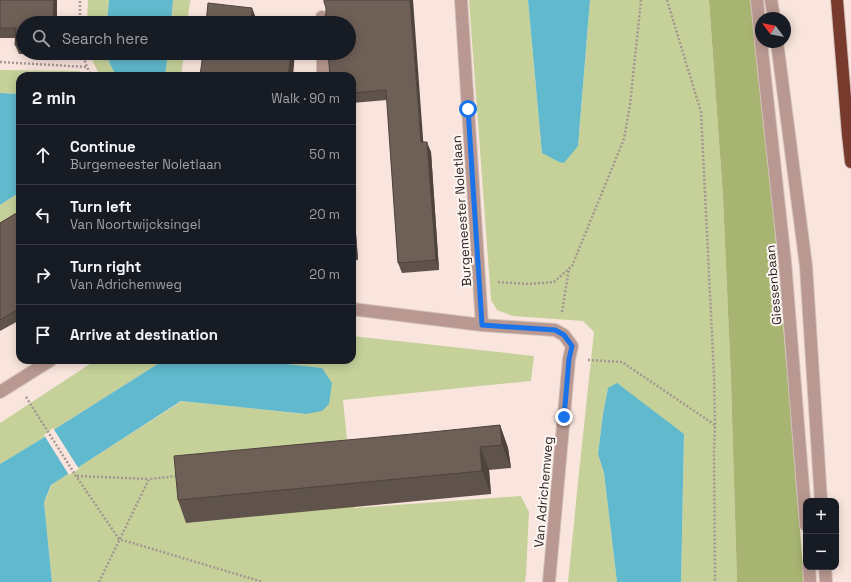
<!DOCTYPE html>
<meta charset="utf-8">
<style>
body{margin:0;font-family:"Space Grotesk",sans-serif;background:#242831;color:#f1f3f6}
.controls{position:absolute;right:12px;bottom:12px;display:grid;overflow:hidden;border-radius:8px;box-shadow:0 2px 10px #0003}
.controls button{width:36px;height:36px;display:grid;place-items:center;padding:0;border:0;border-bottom:1px solid #363941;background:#171b24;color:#f1f3f6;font:20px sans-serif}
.compass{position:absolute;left:755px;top:12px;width:36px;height:36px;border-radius:50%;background:#171b24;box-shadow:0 2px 10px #0003;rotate:302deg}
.stop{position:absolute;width:12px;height:12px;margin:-9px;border:3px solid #1a73e8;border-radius:50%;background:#fff}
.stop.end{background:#1a73e8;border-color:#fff;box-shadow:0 1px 4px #0008}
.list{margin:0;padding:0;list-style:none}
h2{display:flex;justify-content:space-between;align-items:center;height:52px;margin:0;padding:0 16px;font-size:17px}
h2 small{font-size:13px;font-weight:400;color:#9ea1a6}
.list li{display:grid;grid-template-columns:26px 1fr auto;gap:12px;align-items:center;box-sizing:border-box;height:60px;padding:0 16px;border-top:1px solid #363941}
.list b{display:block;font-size:15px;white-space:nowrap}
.list p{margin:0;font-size:13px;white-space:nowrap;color:#9ea1a6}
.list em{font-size:13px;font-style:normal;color:#9ea1a6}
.icon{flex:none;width:22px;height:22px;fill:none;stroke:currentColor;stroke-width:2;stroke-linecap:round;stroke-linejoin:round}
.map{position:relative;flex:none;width:851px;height:582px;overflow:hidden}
.search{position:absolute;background:#171b24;box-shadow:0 2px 10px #0003;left:16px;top:16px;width:340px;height:44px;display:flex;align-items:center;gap:10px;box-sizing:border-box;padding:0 14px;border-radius:22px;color:#9ea1a6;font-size:15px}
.panel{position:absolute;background:#171b24;box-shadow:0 2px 10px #0003;left:16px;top:72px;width:340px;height:292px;border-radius:12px}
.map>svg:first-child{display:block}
.green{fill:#c6d199}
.forest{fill:#a8b471}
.water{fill:#60b9cd}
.pier{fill:#f9e5dd}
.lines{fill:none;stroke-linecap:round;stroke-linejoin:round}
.minor-casing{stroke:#d3c1ba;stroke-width:14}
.highway-casing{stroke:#d3c1ba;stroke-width:14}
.path{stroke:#a49690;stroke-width:2.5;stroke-dasharray:2 2;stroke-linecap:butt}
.minor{stroke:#b89890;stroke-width:12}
.highway{stroke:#783a2c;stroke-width:12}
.wall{fill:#5f534b}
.shaded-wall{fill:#4e433d}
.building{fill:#6f6057;stroke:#4e433d}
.route{stroke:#1a73e8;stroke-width:5}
.labels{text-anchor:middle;stroke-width:4;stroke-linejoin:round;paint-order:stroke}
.street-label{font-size:13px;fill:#261f1c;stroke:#fdf5f2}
</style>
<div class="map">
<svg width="851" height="582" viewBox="0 0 851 582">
<rect width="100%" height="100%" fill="#f9e5dd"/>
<!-- green -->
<g class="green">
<polygon points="88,0 109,0 107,23 87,23"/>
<polygon points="173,0 191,0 190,2 187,23 171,23"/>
<polygon points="469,0 528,0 542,153 578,146 590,0 709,0 723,197 731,381 737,582 681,582 684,434 608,388 603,414 598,454 604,473 617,582 568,582 580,463 594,332 583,321 513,316 497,310 491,300"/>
<polygon points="89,53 107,53 109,62 116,76 100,76"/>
<polygon points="168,53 184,53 181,76 165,76"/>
<polygon points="0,70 80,71 82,76 20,76 20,94 0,93"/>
<polygon points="20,192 20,213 0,226 0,205"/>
<polygon points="352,336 534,356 531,381 343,400 354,508 521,496 529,512 526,575 525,582 52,582 44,502 52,484 182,401 306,414 322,368 251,360 352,360"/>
<polygon points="96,360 164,360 55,429 43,438 0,464 0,423"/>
</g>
<!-- forest -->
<polygon class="forest" points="709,0 755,0 766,114 780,293 791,411 804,582 737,582 731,381 723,197"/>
<!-- water -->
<g class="water">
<polygon points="109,0 173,0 171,23 107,23"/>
<polygon points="528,0 590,0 578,146 564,163 559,162 542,153"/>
<polygon points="107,53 168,53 165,76 116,76 109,62"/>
<polygon points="0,93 20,94 20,192 0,205"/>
<polygon points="164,360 251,360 322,368 332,383 329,404 322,411 306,414 181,401 51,485 44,502 52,582 0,582 0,464 43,438 55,429"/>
<polygon points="617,383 684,434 681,582 617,582 604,473 598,454 603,414 608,388"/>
</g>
<!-- pier -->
<polygon class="pier" points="53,428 79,469 69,475 44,435"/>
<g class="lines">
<!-- minor casing -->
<g class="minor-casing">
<g id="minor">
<polyline points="461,0 482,325"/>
<polyline points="757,0 761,40"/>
<polyline points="771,0 774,18"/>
<polyline points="322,17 322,23"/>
<polyline points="761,42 785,262 806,525"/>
<polyline points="777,42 806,266 821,501"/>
<polyline points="323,53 323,76"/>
<polyline points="352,309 482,325 555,330 564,335 572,346 569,359 549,582"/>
<polyline points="0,392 51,360"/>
<polyline points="809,567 810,582"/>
<polyline points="825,567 826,582"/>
</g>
</g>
<!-- highway casing -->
<g class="highway-casing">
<polyline id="highway" points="837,0 848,135 851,162"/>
</g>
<!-- path -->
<g class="path">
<polyline points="667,0 701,112 714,375 715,425 714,452 715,582"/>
<polyline points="80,23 80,0"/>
<polyline points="82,53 87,67 91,76"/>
<polyline points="0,62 87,67"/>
<polyline points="498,282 528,284 554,282 572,266 624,139 630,105 641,0"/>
<polyline points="562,312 569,269"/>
<polyline points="588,360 622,362 715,425"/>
<polyline points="26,397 76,476 119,539 263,582"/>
<polyline points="77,476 149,479"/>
<polyline points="99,582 149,479 178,476"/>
</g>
<!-- minor -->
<use href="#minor" class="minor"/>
<!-- highway -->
<use href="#highway" class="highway"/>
</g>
<!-- wall -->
<g class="wall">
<polygon points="0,0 57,0 57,23 23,23 23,53 56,53 56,55 19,54 15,45 15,38 0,38"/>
<polygon points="324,2 431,152 439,270 402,273 398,263 387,100 352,103 352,76 326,14 326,9"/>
<polygon points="352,181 358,260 352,261"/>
<polygon points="20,211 20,320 0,331 0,223"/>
<polygon points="500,425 508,448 511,468 489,470 491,494 186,523 178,500"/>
</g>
<!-- shaded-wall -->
<g class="shaded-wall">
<polygon points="54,0 57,0 57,23 53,23"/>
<polygon points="410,0 413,0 424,152 421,142"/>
<polygon points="252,8 256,18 255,23 251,23"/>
<polygon points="291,53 295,53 293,76 288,76"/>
<polygon points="427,142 431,152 439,270 436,260"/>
<polygon points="352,181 358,260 355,252 352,214"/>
<polygon points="500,425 508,448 511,468 502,445"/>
<polygon points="480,447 489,470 491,494 482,471"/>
</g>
<!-- building -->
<g class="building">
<polygon points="0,0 54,0 53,23 23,23 23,45 15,45 16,28 0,28"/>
<polygon points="324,0 410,0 421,142 427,142 436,260 398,263 386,90 352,93 352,76 330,76 328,53 349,53 349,23 325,23 324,18 326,14 326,7 324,2"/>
<polygon points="208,3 252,8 251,23 206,23"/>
<polygon points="203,53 291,53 288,76 200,76"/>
<polygon points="20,211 20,308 0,320 0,223"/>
<polygon points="352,214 355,252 352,252"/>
<polygon points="500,425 502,445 480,447 482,471 178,500 174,456 412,434"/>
</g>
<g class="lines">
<!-- route -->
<polyline class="route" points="468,109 482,325 555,330 564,335 572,346 569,359 564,417"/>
</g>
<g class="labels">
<!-- street labels -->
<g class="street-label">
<text transform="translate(461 211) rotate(-94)" y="5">Burgemeester Noletlaan</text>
<text transform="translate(773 285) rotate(-95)" y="5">Giessenbaan</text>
<text transform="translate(543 492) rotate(-85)" y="5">Van Adrichemweg</text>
</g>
</g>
</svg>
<div class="controls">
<button>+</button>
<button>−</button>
</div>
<svg class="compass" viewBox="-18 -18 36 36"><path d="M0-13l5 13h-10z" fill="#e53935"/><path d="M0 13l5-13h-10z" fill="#9ea1a6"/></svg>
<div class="stop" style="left:468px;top:109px"></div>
<div class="stop end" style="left:564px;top:417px"></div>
<div class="search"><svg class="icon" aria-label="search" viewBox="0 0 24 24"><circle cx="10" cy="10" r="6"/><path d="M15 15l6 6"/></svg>Search here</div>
<section class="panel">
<h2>2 min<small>Walk · 90 m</small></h2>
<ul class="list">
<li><svg class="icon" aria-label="ahead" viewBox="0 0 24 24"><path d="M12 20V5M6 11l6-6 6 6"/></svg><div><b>Continue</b><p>Burgemeester Noletlaan</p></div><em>50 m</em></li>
<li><svg class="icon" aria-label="left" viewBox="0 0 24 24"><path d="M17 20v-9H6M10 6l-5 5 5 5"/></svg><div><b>Turn left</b><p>Van Noortwijcksingel</p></div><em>20 m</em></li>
<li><svg class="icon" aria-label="right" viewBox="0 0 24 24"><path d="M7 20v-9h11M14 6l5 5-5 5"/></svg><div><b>Turn right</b><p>Van Adrichemweg</p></div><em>20 m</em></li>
<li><svg class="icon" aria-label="arrive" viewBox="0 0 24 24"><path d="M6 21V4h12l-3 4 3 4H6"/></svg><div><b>Arrive at destination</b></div></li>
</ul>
</section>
</div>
